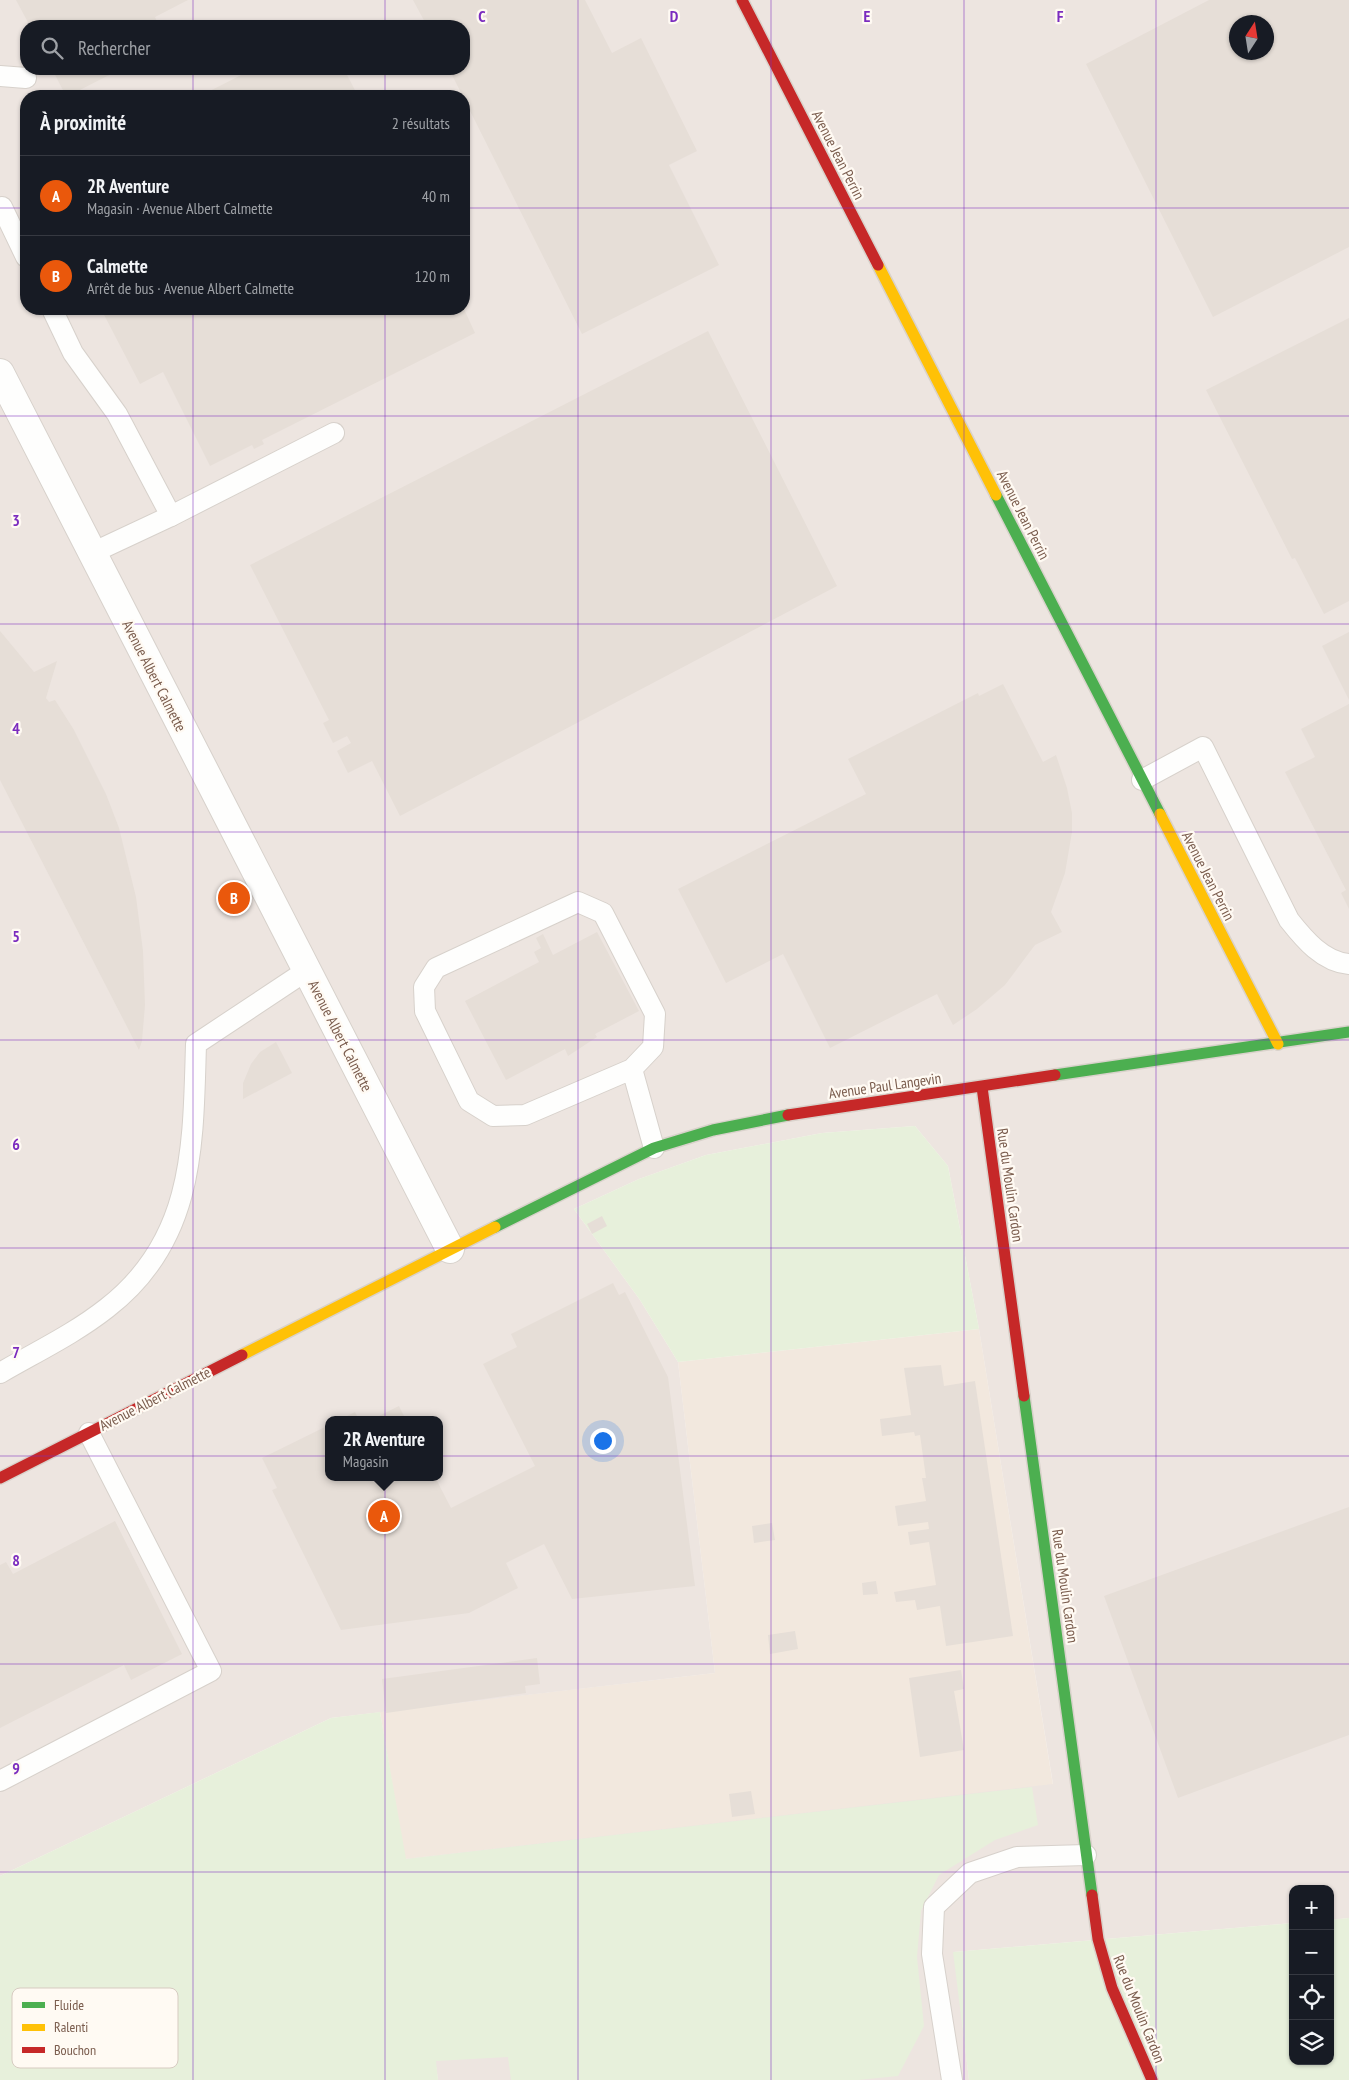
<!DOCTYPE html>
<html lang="fr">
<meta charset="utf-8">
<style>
body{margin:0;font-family:"PT Sans Narrow",sans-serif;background:#242831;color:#f1f3f6}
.controls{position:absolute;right:15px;bottom:15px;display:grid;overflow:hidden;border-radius:10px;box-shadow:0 1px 4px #0004}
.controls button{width:45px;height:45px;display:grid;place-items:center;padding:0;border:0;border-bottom:1px solid #363941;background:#171b24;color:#f1f3f6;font:25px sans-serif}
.compass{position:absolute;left:1229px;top:15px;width:45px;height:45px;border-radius:50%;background:#171b24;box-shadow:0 1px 4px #0004;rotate:12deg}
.you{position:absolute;left:602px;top:1440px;width:18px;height:18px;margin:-12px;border:4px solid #fff;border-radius:50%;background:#1a73e8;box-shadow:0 0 0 8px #1a73e833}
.badge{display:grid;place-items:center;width:32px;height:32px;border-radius:50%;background:#ea580c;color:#fff;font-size:16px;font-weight:700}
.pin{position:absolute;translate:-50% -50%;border:2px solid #fff;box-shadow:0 1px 5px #0006}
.popup{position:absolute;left:325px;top:1416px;width:118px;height:65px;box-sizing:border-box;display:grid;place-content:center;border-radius:10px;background:#171b24;filter:drop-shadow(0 1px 4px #0005);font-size:16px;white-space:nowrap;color:#9ea1a6}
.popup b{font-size:19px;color:#f1f3f6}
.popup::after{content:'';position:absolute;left:50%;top:100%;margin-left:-10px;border:10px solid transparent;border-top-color:#171b24}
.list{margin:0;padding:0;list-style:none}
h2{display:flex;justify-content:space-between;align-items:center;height:65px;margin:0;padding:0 20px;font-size:21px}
h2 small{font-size:16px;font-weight:400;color:#9ea1a6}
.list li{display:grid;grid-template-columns:32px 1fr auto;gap:15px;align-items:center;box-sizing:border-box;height:80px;padding:0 20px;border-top:1px solid #363941}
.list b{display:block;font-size:19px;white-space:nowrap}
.list p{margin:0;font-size:16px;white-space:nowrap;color:#9ea1a6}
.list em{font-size:16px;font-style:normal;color:#9ea1a6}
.icon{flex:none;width:28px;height:28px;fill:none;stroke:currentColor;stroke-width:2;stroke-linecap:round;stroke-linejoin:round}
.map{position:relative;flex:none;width:1349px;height:2080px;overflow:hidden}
.search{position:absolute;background:#171b24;box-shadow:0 1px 4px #0004;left:20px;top:20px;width:450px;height:55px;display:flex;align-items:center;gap:12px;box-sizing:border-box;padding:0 18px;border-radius:20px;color:#9ea1a6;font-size:19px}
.panel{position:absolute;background:#171b24;box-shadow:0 1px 4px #0004;left:20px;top:90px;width:450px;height:225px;border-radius:20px}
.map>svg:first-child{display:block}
.residential{fill:#f2e8de}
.industrial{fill:#ede5e0;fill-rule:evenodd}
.green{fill:#e7f0db}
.building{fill:#e6ded7;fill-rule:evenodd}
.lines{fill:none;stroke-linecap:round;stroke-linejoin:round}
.lane-casing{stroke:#d7d1cb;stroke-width:22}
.street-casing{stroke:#d7d1cb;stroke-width:30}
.fast-casing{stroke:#d9d2cb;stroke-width:14}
.slow-casing{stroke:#d9d2cb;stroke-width:14}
.jam-casing{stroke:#d9d2cb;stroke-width:14}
.lane{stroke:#fefefd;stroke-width:20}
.street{stroke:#fefefd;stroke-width:28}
.fast{stroke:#4caf50;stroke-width:11}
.slow{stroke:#ffc107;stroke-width:11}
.jam{stroke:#c62828;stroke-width:11}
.grid{fill:none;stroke:#7b2cbf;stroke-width:1;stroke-opacity:0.55}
.labels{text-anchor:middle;stroke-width:4.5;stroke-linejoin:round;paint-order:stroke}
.street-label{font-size:15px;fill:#7a5c4d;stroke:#fffaf3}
.key{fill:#fffaf3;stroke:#d7cbc1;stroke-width:1}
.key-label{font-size:14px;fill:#7a5c4d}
.grid-label{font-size:16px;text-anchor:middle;font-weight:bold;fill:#7b2cbf;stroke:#fffaf3;stroke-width:4.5;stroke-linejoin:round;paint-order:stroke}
</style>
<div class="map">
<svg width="1349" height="2080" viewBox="0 0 1349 2080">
<rect width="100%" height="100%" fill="#f9f5f0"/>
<!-- residential -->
<polygon class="residential" points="979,1329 1053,1785 405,1859 380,1712 715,1673 678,1362"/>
<!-- industrial -->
<path class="industrial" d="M0,0H1349V1918L1330,1920V1889H1293V1923L954,1952L969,2080H438L405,1859L1053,1784L979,1329L948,1166L915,1126L822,1133L706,1155L639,1179L574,1209L640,1300L678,1362L715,1673L331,1718L0,1876ZM1236,22H1266V52H1236ZM26,26H464V69H26ZM26,96H464V309H26ZM329,1420H439V1477H329Z"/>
<!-- green -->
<g class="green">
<polygon points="915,1126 948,1166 979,1329 678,1362 640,1300 574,1209 639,1179 706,1155 822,1133"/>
<polygon points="380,1712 406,1859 1032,1787 1038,1825 995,1840 939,1875 921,1911 917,1957 924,2026 898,2076 858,2080 511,2080 508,2057 436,2061 438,2080 0,2080 0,1876 331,1718"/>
<polygon points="1349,1918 1349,2080 969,2080 953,1952 1293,1923 1293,2061 1330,2061 1330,1920"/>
</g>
<!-- building -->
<g class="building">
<polygon points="16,0 188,0 155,17 159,26 30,26"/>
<polygon points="413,0 585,0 612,53 641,38 697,151 669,165 719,265 582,334 449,69 464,69 464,26 427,26"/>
<path d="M1209,0H1349V247L1213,317L1086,64ZM1236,22H1266V52H1236Z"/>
<polygon points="52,69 121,69 68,96 66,96"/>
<polygon points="253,69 344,69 358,96 200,96"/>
<polygon points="81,309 96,309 85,315"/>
<polygon points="101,309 464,309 475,333 262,440 264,444 254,449 252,445 210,466 163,372 140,384"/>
<polygon points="1349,318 1349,601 1324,614 1295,558 1292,559 1206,390"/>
<polygon points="708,331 837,586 400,816 372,761 348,773 337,751 351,743 347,736 333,743 323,723 329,720 250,565"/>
<polygon points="0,631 34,672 57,661 46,698 49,702 55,700 74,730 106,794 119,828 136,897 143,951 145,1005 142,1041 139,1050 0,780"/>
<polygon points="1349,632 1349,700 1322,646"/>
<polygon points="1003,684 1043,762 1056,755 1067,788 1072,813 1072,832 1065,873 1051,912 1062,932 1035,945 1005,985 977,1009 953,1025 937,994 830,1048 783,954 726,983 678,889 866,794 848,759 978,693 979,696"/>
<polygon points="1349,704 1349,909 1341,893 1346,890 1285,772 1315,757 1301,729"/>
<polygon points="597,932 639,1011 595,1034 597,1037 568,1056 565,1049 506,1080 465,1001 539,962 534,952 541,948 536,938 543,934 553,955"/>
<polygon points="276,1042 292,1073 243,1099 243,1083 251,1064 260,1052"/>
<polygon points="602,1216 607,1226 592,1234 587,1224"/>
<polygon points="613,1283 619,1295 625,1292 668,1377 695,1586 572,1599 544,1544 506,1563 518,1588 469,1613 341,1630 272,1490 277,1488 262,1458 329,1425 329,1477 435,1477 451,1508 535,1466 483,1364 517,1347 511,1334"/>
<polygon points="941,1365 944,1386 975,1381 1013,1636 946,1646 940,1606 917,1610 915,1600 896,1602 894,1592 936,1585 929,1542 910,1545 908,1532 929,1529 928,1522 898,1526 895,1506 926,1501 922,1478 926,1478 920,1435 915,1436 914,1432 882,1436 880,1419 911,1415 904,1368"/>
<polygon points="399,1406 406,1420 371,1420"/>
<polygon points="355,1412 359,1420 339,1420"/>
<polygon points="1349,1507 1349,1735 1178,1798 1104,1596"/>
<polygon points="115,1521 182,1654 131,1680 124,1665 0,1728 0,1565 6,1562 13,1574"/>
<polygon points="772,1523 775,1540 754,1543 752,1526"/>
<polygon points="876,1581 878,1594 863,1595 862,1583"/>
<polygon points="795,1631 798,1649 770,1654 768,1635"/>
<polygon points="537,1658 540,1684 525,1686 526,1693 386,1713 382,1679"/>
<polygon points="961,1670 964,1689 954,1691 964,1750 920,1757 909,1678"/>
<polygon points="751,1791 755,1814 732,1817 729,1794"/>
</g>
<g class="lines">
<!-- lane casing -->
<g class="lane-casing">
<g id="lane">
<polyline points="0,76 26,78"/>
<polyline points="0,208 2,207 26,257"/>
<polyline points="52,309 73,353 117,414 171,516 92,553"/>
<polyline points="171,516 334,433"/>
<path d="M1142,780L1203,747L1289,920C1304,939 1323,962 1349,964"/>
<polyline points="632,1069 525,1115 493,1116 469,1101 425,1011 424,987 436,968 578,902 603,913 655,1014 653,1047 632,1069 654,1148"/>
<path d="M0,1373C36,1352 74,1334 107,1308C195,1240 193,1145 196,1044L306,971"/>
<polyline points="0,1781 211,1671 89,1433"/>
<polyline points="952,2080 932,1954 934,1907 970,1873 1017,1857 1086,1855"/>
</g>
</g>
<!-- street casing -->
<g class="street-casing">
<polyline id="street" points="0,373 450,1249"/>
</g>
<!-- fast casing -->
<g class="fast-casing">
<g id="fast">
<polyline points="996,495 1160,814"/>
<polyline points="1055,1075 1349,1032"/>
<polyline points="495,1227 654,1148 713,1130 788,1115"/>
<polyline points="1024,1396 1092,1895"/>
</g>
</g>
<!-- slow casing -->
<g class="slow-casing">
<g id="slow">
<polyline points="878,265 996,495"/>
<polyline points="1160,814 1278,1044"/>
<polyline points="242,1355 495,1227"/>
</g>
</g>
<!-- jam casing -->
<g class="jam-casing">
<g id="jam">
<polyline points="742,0 878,265"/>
<polyline points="982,1087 1024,1396"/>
<polyline points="788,1115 1055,1075"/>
<polyline points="0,1478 242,1355"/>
<polyline points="1092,1895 1098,1939 1112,1988 1152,2080"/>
</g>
</g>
<!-- lane -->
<use href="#lane" class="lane"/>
<!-- street -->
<use href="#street" class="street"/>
<!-- fast -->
<use href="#fast" class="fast"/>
<!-- slow -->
<use href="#slow" class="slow"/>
<!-- jam -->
<use href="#jam" class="jam"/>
</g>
<!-- grid -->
<path class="grid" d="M193,0V26M385,0V26M578,0V2080M771,0V2080M964,0V2080M1156,0V2080M193,69V96M385,69V96M0,208H26M464,208H1349M193,309V2080M385,309V2080M0,416H1349M0,624H1349M0,832H1349M0,1040H1349M0,1248H1349M0,1456H1349M0,1664H1349M0,1872H1349"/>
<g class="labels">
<!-- street labels -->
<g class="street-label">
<text transform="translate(838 155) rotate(63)" y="5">Avenue Jean Perrin</text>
<text transform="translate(1023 515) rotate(63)" y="5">Avenue Jean Perrin</text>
<text transform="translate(154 676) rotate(63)" y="5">Avenue Albert Calmette</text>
<text transform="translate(1208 876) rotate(63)" y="5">Avenue Jean Perrin</text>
<text transform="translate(340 1036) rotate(63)" y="5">Avenue Albert Calmette</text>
<text transform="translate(885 1086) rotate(-8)" y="5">Avenue Paul Langevin</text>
<text transform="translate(1010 1185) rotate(82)" y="5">Rue du Moulin Cardon</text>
<text transform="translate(155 1399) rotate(-27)" y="5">Avenue Albert Calmette</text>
<text transform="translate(1065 1586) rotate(82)" y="5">Rue du Moulin Cardon</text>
<text transform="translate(1139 2009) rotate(68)" y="5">Rue du Moulin Cardon</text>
</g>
</g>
<!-- legend -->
<rect x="12" y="1988" width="166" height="80" rx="8" class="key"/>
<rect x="22" y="2002" width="23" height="6" fill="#4caf50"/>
<rect x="22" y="2024" width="23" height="7" fill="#ffc107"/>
<rect x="22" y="2047" width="23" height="6" fill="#c62828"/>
<g class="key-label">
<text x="54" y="2010">Fluide</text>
<text x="54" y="2032">Ralenti</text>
<text x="54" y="2055">Bouchon</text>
</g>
<g class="grid-label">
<text x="482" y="22">C</text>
<text x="674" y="22">D</text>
<text x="867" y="22">E</text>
<text x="1060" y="22">F</text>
<text x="16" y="526">3</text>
<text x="16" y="734">4</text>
<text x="16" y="942">5</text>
<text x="16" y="1150">6</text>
<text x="16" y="1358">7</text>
<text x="16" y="1566">8</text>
<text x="16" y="1774">9</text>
</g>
</svg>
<div class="controls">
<button>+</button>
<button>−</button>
<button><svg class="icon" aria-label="locate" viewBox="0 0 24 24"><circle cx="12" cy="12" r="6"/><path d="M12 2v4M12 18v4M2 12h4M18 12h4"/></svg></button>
<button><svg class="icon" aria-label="layers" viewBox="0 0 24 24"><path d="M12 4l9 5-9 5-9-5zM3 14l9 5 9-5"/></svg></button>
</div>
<svg class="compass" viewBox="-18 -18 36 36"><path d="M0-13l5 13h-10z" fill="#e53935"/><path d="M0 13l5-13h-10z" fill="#9ea1a6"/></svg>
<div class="you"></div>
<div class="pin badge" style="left:384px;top:1516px">A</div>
<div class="popup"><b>2R Aventure</b>Magasin</div>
<div class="pin badge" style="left:234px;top:898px">B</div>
<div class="search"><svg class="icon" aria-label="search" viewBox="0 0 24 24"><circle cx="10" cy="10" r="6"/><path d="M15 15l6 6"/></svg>Rechercher</div>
<section class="panel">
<h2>À proximité<small>2 résultats</small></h2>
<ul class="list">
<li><span class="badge">A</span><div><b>2R Aventure</b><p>Magasin · Avenue Albert Calmette</p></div><em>40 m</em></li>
<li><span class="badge">B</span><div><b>Calmette</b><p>Arrêt de bus · Avenue Albert Calmette</p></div><em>120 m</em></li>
</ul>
</section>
</div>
